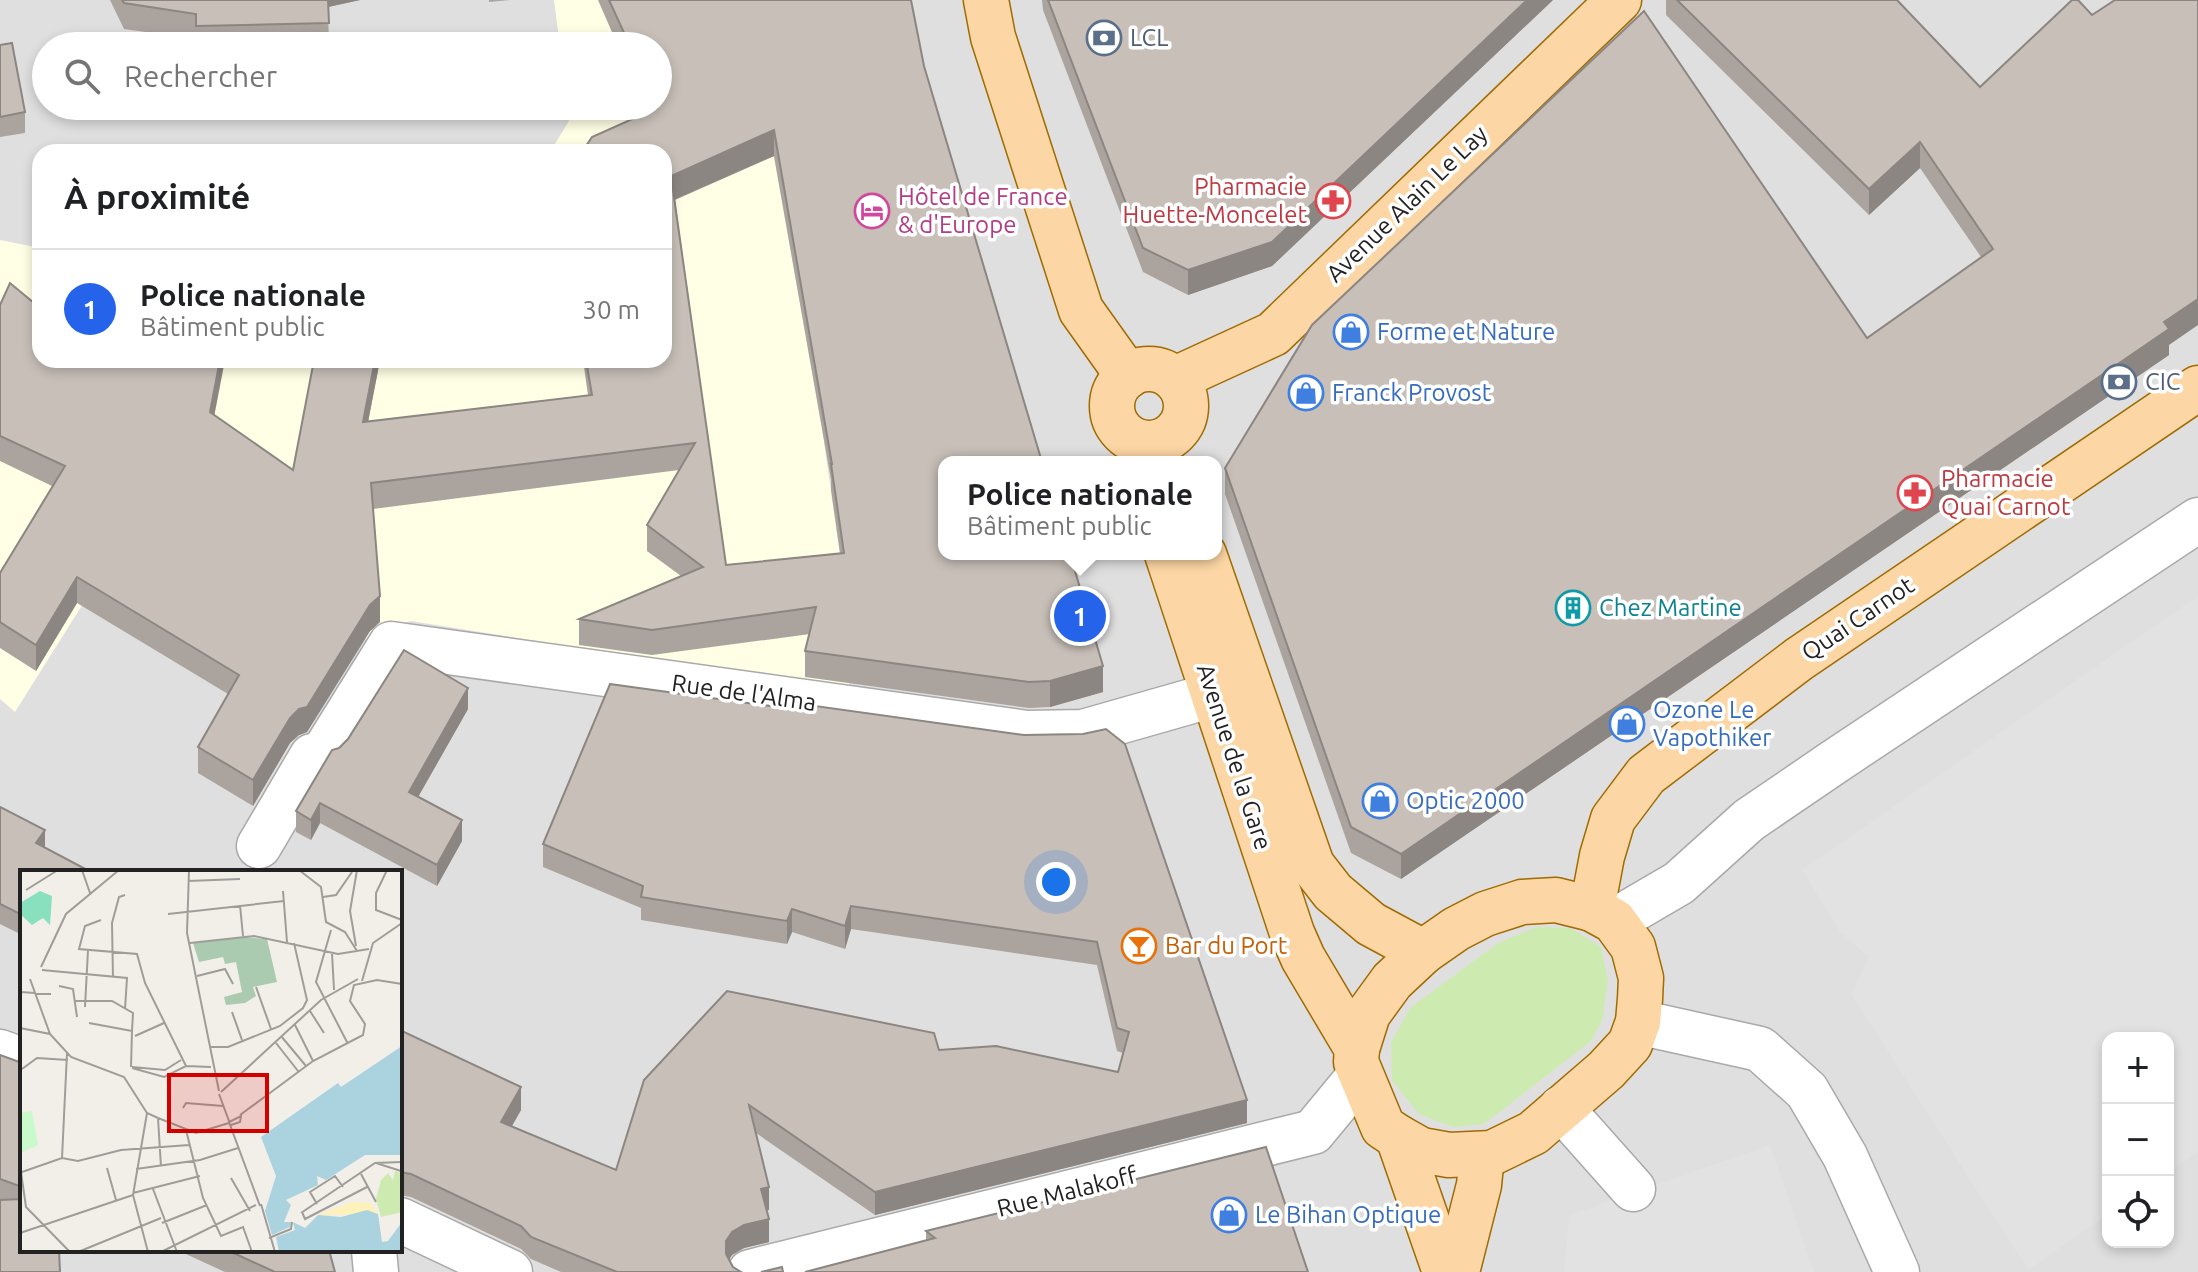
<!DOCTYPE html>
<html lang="fr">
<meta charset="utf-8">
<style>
body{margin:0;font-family:Ubuntu,sans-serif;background:#f2f2f2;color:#202124}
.controls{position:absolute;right:24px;bottom:24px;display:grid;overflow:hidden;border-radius:16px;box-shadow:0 4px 12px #0003}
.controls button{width:72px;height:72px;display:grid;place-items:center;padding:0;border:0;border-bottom:2px solid #e0e0e0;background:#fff;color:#202124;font:40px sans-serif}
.you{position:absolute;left:1056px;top:882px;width:28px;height:28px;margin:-20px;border:6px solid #fff;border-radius:50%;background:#1a73e8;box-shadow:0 0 0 12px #1a73e833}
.badge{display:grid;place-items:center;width:52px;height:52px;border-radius:50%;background:#2563eb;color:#fff;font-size:26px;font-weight:700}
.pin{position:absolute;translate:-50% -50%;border:4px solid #fff;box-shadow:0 2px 8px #0006}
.popup{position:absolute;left:938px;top:456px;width:284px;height:104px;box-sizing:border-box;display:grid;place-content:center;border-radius:16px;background:#fff;filter:drop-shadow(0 2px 6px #0005);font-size:26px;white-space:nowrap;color:#757577}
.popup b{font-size:30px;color:#202124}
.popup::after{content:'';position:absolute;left:50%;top:100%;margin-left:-16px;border:16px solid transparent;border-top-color:#fff}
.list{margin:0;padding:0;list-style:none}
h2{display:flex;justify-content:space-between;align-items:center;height:104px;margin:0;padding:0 32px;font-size:34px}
h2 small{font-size:26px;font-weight:400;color:#757577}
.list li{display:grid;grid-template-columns:52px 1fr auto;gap:24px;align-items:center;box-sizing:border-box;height:120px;padding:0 32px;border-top:2px solid #e0e0e0}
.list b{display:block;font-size:30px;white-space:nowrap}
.list p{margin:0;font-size:26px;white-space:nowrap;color:#757577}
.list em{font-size:26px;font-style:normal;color:#757577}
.icon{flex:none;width:44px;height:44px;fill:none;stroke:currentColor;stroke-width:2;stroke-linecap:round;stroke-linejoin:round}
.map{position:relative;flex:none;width:2198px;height:1272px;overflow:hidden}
.search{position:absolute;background:#fff;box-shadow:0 4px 12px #0003;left:32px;top:32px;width:640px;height:88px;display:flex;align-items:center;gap:20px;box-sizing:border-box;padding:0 28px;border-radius:44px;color:#757577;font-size:30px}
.panel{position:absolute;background:#fff;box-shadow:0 4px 12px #0003;left:32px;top:144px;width:640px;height:224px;border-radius:24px}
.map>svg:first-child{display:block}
.residential{fill:#e0dfdf;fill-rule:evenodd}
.education{fill:#ffffe5}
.grass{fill:#cdebb0}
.parking{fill:#e2e2e2}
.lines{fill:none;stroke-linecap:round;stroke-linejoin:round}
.minor-casing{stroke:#a9a9a9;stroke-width:47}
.major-casing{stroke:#a06b00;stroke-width:47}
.minor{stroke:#fff;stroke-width:44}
.major{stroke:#fcd6a4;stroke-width:44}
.wall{fill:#aba49e;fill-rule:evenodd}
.shaded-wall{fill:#8b8681}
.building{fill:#c7bfb8;stroke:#8b8681;stroke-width:2;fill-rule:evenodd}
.labels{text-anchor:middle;stroke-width:7;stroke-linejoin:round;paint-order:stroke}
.service-label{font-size:24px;fill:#4e5e75;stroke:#fff;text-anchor:start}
.health-label{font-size:24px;fill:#be3a42;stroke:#fff;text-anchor:end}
.hotel-label{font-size:24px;fill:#b23c85;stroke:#fff;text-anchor:start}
.street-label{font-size:24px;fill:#222;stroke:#fff}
.shop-label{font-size:24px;fill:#366cbe;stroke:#fff;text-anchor:start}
.culture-label{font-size:24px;fill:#0d838f;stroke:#fff;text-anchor:start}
.food-label{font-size:24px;fill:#c56008;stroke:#fff;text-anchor:start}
.inset-river{fill:none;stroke:#aad3df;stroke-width:4}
.inset-road{fill:none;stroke:#9f9d99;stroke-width:2}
.view{fill:#d40000;fill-opacity:0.15;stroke:#d40000;stroke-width:4}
.inset-edge{fill:none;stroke:#222;stroke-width:4}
</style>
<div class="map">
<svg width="2198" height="1272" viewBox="0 0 2198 1272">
<rect width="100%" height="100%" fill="#f2efe9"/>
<!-- residential -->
<path class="residential" d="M0,0H2198V1272H0ZM46,46H658V106H46ZM40,152H664V360H40ZM944,462H1216V554H944ZM22,872H400V1250H22ZM2108,1038H2168V1242H2108Z"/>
<!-- education -->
<g class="education">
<polygon points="554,0 653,0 611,29 618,46 560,46"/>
<polygon points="567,106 658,106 769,158 774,157 822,428 838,541 854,655 848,691 411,621 381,629 362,641 145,505 15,712 0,699 0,240 40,248 40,360 664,360 664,152 550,152 569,121"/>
</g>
<!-- grass -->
<polygon class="grass" points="1537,927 1570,928 1601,947 1608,981 1602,1021 1591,1041 1484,1124 1453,1127 1419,1114 1392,1081 1391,1042 1410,1008 1498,943"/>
<!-- parking -->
<g class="parking">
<polygon points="2198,596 2198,1152 2168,1173 2168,1038 2108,1038 2108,1214 2028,1270 1851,994 1869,957 1841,933 1802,870"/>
<polygon points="1770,1145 1814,1272 1564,1272 1569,1215"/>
</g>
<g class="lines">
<!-- minor casing -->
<g class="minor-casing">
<g id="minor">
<polyline points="327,747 391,644 1027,733 1083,732 1213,695"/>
<polyline points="259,846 312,756"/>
<polyline points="1614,921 1679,883 1749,820 1834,762 2198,520"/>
<polyline points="1638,1022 1760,1049 1807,1091 1845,1156 1897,1272"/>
<polyline points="0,1052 22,1060"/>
<polyline points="1561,1108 1633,1189"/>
<polyline points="400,1220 510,1272"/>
<polyline points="374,1250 376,1272"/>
<polyline points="750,1272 1313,1132 1360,1075"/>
</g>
</g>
<!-- major casing -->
<g class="major-casing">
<g id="major">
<polyline points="986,0 993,37 1081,310 1128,376"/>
<circle cx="1149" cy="406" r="37"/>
<polyline points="1175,379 1273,334 1619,0"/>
<polyline points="1167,554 1292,933 1303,958 1357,1049"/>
<polyline points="1204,554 1312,865 1333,892 1371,924 1423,952"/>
<polygon points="1556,900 1592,909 1614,921 1633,947 1641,978 1640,999 1638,1022 1630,1044 1606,1070 1533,1133 1492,1153 1449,1155 1421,1150 1398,1137 1383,1127 1356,1062 1357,1049 1368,1014 1392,981 1423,952 1456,929 1485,914 1522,902"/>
<polyline points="1592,909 1602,856 1613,819 1646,775 1799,659 2198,388"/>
<polyline points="1398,1137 1445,1272"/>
<polyline points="1457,1272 1479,1185 1482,1154"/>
</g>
</g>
<!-- minor -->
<use href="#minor" class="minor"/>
<!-- major -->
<use href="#major" class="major"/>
</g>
<!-- wall -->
<g class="wall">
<polygon points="110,0 360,0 328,7 329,46 196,46 196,39 124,29"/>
<polygon points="489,0 510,0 489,2"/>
<path d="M598,0H911L924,66L1103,692L1050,707L1029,708L805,677V651L810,634L652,655L579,645V619L681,576L647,551V525L679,470L373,509L380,622L370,631L307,732L299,735L290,743L253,806L198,773V747L228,694L77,603L36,671L0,648V573L52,486L0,461V305L40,360L214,415L293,470L314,360H380L368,422L588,395L583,360H664L648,112L645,106H658V46H618ZM774,156L831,480V490L840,553L726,565L675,200Z"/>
<polygon points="1042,0 1553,0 1272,266 1188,295 1143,272 1043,10"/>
<polygon points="1666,0 1897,0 1980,87 2092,15 2169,345 2169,355 1401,879 1351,853 1225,494 1225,468 1867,338 1981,257 1920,168 1869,215 1666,15"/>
<polygon points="0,45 25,112 25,133 0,137"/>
<polygon points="468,709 418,797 462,841 437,886 320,823 311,840 296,832 296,811"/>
<polygon points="792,709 1024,735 1247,1123 875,1215 756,1133 769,1210 767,1210 769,1242 744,1248 732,1255 729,1260 733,1267 741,1272 561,1272 531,1259 521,1249 411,1197 400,1195 400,1030 521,1110 512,1126 616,1170 644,1080 939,1050 1118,1072 1123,1053 1117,1051 1097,965 851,929 845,949 792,932 787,944 641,920 641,908 543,867 543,844"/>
<polygon points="0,807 22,872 22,935 0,924"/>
<polygon points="0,1055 22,1063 22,1250 0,1272"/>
<polygon points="926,1231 1308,1272 926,1240"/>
<polygon points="177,1250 329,1250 335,1272 225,1272"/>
</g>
<!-- shaded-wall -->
<g class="shaded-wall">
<polygon points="328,0 360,0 328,7"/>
<polygon points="1527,0 1553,0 1272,266 1188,295 1188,270"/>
<polygon points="774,130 774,156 671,201 671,176"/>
<polygon points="1920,142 1920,168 1869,215 1869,189"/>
<polygon points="2198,299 2198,325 2169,345 2169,355 1401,879 1401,854"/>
<polygon points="220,360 225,360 210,438 210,412"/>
<polygon points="375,360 380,360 363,448 363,422"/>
<polygon points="77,577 77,603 36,671 36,645"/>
<polygon points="380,596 380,622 370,631 307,732 299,735 290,743 253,806 253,780 290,718 370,605"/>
<polygon points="1103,666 1103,692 1050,707 1050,681"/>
<polygon points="468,688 468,709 409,813 409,792"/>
<polygon points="320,803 320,823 311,840 311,820"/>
<polygon points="462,820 462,841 437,886 437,865"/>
<polygon points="45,830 45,850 36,843"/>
<polygon points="851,906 851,929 845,949 845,926"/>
<polygon points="792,909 792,932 787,944 787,921"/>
<polygon points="521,1087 521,1110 501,1145 501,1122"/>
<polygon points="1247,1100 1247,1123 875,1215 875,1192"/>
<polygon points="769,1187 769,1210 761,1212 761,1189"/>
<polygon points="769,1219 769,1242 744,1248 732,1255 726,1264 726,1272 726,1241 732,1232 744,1225"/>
</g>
<!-- building -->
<g class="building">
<polygon points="122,0 328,0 329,23 196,26 196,14 124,3"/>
<path d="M609,0H911L924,66L1042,462H944V554H1070L1103,666L1050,681L1029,682L805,651L816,607L652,630L579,619L703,567L647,525L695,443L371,483L380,596L370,605L307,707L299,709L290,718L253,780L198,747L239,675L77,577L36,645L0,622V573L65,466L0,436V305L10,283L40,308V360H220L210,412L293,470L314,360H375L363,422L592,395L586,360H664V152H582L592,137L657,108L656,106H658V46H630ZM774,130L832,464H831L844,553L726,565L671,176Z"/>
<polygon points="1048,0 1527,0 1272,242 1188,270 1143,248"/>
<polygon points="1677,0 1897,0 1980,87 2072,0 2078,0 2092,15 2115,0 2198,0 2198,299 2164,322 2169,329 1401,854 1351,827 1225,468 1312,325 1644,11 1867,338 1993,249 1920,142 1869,189"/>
<polygon points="12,43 25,112 0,117 0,45"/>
<polygon points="404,650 468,688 409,792 462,820 437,865 320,803 311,820 296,811 332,750 339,748 348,739"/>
<polygon points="610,684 792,709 794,703 1024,735 1083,734 1106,729 1125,744 1247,1100 875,1192 749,1105 769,1187 761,1189 769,1219 744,1225 732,1232 726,1241 726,1254 733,1267 741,1272 617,1272 531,1237 521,1226 411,1174 400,1172 400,1030 521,1087 501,1122 616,1170 644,1080 727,991 934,1033 939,1050 996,1046 1118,1072 1129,1032 1117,1028 1097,942 851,906 845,926 792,909 787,921 641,897 643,886 543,844"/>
<polygon points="0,807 45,830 36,843 91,872 22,872 22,915 0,904"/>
<polygon points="0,1055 22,1063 22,1187 0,1179"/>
<polygon points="1266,1147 1308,1272 805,1272 935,1238 926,1231"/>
<polygon points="22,1199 22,1250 59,1250 60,1272 0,1272 0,1200"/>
<polygon points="227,1250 329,1250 335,1272 275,1272"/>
<polygon points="782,1267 783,1272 761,1272"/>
</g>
<!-- icons -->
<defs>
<g id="bank-ring" transform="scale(1.8)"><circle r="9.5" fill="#fff" stroke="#5c6f8a" stroke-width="1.5"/><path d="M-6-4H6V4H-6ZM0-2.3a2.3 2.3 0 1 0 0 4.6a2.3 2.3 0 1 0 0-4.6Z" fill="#5c6f8a"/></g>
<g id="pharmacy-ring" transform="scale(1.8)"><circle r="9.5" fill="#fff" stroke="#e0444e" stroke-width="1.5"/><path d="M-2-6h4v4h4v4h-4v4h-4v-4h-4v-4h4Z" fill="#e0444e"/></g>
<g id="hotel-ring" transform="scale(1.8)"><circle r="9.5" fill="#fff" stroke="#d1479c" stroke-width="1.5"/><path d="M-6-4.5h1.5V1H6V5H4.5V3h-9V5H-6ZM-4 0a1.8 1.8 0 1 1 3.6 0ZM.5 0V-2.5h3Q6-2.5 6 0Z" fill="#d1479c"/></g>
<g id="shop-ring" transform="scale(1.8)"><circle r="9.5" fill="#fff" stroke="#3f7fe0" stroke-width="1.5"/><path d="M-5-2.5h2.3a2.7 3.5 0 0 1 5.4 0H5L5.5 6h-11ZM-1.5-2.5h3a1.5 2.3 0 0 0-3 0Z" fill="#3f7fe0"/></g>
<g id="building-ring" transform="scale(1.8)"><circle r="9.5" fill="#fff" stroke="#0f9aa8" stroke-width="1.5"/><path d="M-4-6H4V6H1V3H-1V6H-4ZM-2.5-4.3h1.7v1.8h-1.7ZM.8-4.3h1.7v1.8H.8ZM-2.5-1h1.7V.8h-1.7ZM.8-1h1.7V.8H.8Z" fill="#0f9aa8"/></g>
<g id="bar-ring" transform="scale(1.8)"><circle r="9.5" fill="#fff" stroke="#e8710a" stroke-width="1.5"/><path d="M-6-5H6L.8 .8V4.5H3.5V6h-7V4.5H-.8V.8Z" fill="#e8710a"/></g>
</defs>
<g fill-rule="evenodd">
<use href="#bank-ring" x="1104" y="38"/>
<use href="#pharmacy-ring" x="1333" y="201"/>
<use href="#hotel-ring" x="872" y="211"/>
<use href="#shop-ring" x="1351" y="332"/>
<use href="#bank-ring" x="2119" y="382"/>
<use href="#shop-ring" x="1306" y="393"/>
<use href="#pharmacy-ring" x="1915" y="493"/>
<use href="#building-ring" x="1573" y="608"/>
<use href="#shop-ring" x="1627" y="724"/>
<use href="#shop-ring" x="1380" y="801"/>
<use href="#bar-ring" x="1139" y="946"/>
<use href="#shop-ring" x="1229" y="1215"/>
</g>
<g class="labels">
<!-- service labels -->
<g class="service-label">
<text x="1130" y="46">LCL</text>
<text x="2145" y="390">CIC</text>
</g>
<!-- health labels -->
<g class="health-label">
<text x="1307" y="195">Pharmacie<tspan x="1307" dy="28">Huette-Moncelet</tspan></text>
<text x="1941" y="487" text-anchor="start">Pharmacie<tspan x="1941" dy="28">Quai Carnot</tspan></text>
</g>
<!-- hotel labels -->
<g class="hotel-label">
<text x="898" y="205">Hôtel de France<tspan x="898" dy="28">&amp; d'Europe</tspan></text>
</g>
<!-- street labels -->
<g class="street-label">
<text transform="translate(1407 204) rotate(-44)" y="8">Avenue Alain Le Lay</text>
<text transform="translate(1858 619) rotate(-34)" y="8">Quai Carnot</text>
<text transform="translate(744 693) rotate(8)" y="8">Rue de l'Alma</text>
<text transform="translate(1234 757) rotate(72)" y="8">Avenue de la Gare</text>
<text transform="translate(1067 1192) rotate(-14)" y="8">Rue Malakoff</text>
</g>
<!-- shop labels -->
<g class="shop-label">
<text x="1377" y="340">Forme et Nature</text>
<text x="1332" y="401">Franck Provost</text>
<text x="1653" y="718">Ozone Le<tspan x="1653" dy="28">Vapothiker</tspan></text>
<text x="1406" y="809">Optic 2000</text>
<text x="1255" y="1223">Le Bihan Optique</text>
</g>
<!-- culture labels -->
<g class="culture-label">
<text x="1599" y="616">Chez Martine</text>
</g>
<!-- food labels -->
<g class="food-label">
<text x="1165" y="954">Bar du Port</text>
</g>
</g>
<!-- overview -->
<g transform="translate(20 870)">
<rect width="382" height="382" fill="#f2efe9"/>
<path d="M375,301L382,303V342L361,347L356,329L361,310L368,303L373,310Z" fill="#cdebb0"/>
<path d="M332,332L351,333L358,344L298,345Z" fill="#fff1ba"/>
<path d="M222,67L247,69L257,112L233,117L236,126L225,133L206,135L204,127L222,122L216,92L205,94L203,87L179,92L173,73Z" fill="#aacbaf"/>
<path d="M12,241L18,275L0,283V243Z" fill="#c8facc"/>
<path d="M20,21L32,26L30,55L23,48L12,55L0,44V33Z" fill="#88e0be"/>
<path d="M382,176V285H345L306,310L297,306L298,315L266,330L271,335L264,352H271L270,357L252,365L245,341L256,306L241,267L318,213L321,217ZM347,340L358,344L362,372L368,371L382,352V382H259L256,367L275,360L273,352L285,358L298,345L321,347Z" fill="#aad3df"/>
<path class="inset-river" d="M252,280L262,267L351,239L382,240"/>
<path class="inset-road" d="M62,0L70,23M169,0L167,63L199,221M279,0L301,17L306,52L325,62L337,81M367,0L356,23V40L382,50M168,11L220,9M6,20L38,0M263,21L267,72M303,27L316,25L332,2M220,35L223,66M148,44L264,31M81,50L65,56L59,79L117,84L125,113L166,196M311,60L296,112L328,174M170,73L234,66L318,84L349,79M336,76L330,41L337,0M312,83L314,120M21,97L46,44L99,0M22,100L107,108L105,139M177,106L205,99L213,114M93,108L92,53L99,27L105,25M10,109L30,164M342,111L353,73L382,53M39,116L53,119L57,147M236,117L251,159M0,122L31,124M54,131H92L113,143L112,161M65,137L68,80M290,141L304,163M212,142L222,170M69,153L112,161M275,155L293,191M0,158L30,164L51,187L104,207L127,243L138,248L176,263L209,253M115,166L144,153M261,166L286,196M256,173L278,201M190,177H208L260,156L283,138L287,130L274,73M111,197L112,161M112,197L145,200L161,190M112,198L144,207L166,196L191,197M2,199L17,188L48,190M201,222L301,130L338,109M199,224L209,251M163,238L166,233L203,236M127,243L113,325L128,382M220,245L293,191L343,165L345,154L330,131L334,115L357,110L382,114M138,248L141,297M211,255L220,252L221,246L209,252L240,336M166,260L183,328L201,366L223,357L232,382M42,288L47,183M356,293L381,301M0,295L6,337L50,382M87,298L96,330M116,299L180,290L218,278M2,302L42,288L58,291L101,280L169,275M341,304L356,332M211,308L230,341M133,319L157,382M113,323L180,306M241,334L255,382M297,334L290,322L315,306L323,317M282,342L285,349L347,317M281,343L355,293L382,292M142,353L187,335M0,363L113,325M249,368L271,359L272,352M58,382L141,348M141,382L236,335"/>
<path class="view" d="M149,205H247V261H149Z"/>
<rect width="382" height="382" class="inset-edge"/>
</g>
</svg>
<div class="controls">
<button>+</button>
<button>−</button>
<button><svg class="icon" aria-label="locate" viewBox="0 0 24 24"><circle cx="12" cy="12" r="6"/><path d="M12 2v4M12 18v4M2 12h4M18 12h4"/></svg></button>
</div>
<div class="you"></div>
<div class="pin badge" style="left:1080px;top:616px">1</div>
<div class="popup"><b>Police nationale</b>Bâtiment public</div>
<div class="search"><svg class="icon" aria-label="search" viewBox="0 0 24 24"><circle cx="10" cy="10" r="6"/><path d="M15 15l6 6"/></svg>Rechercher</div>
<section class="panel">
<h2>À proximité<small></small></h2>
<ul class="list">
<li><span class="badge">1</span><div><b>Police nationale</b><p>Bâtiment public</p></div><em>30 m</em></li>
</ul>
</section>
</div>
